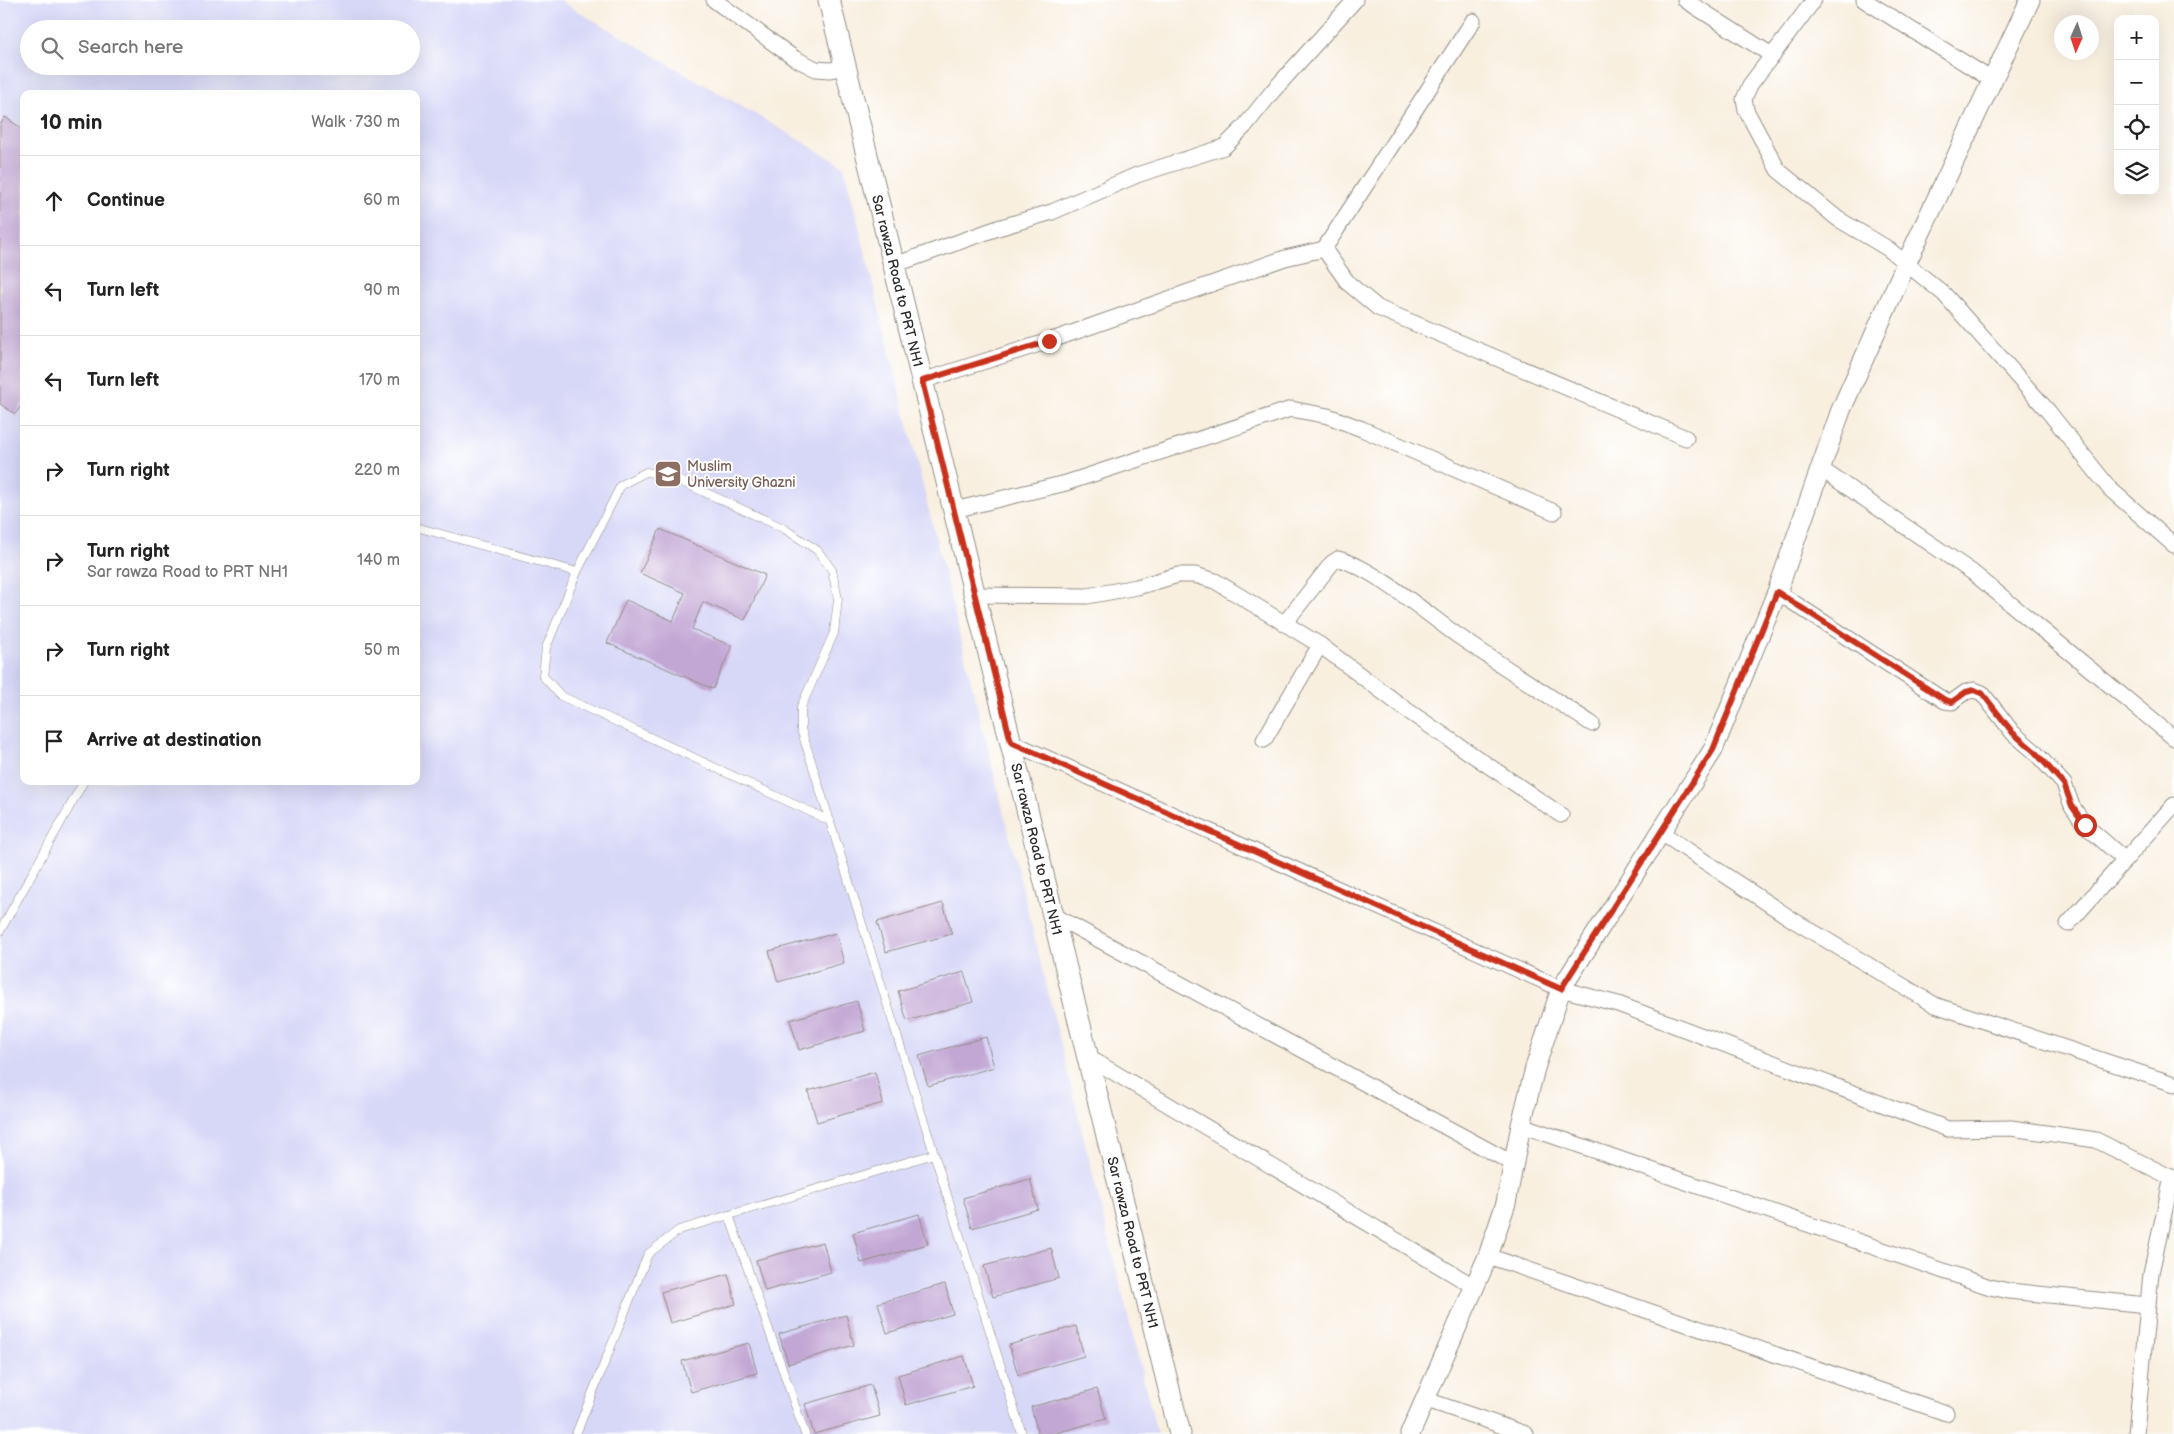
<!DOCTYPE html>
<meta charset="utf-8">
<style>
body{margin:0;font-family:"Balsamiq Sans",sans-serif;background:#f6f6f6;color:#222}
.controls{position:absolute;right:15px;top:15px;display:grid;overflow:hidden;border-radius:10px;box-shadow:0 5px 20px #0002}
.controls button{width:45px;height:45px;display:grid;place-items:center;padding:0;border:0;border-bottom:1px solid #e0e0e0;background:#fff;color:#222;font:25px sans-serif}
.compass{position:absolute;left:2054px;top:15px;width:45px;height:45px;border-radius:50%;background:#fff;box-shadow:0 5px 20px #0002;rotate:183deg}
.stop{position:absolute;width:15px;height:15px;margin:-11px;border:4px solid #c8321e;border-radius:50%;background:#fff}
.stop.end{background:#c8321e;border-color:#fff;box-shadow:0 1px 5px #0008}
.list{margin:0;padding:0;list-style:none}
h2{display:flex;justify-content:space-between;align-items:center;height:65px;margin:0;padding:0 20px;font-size:21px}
h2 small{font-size:16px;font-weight:400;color:#767676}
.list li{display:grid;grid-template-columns:32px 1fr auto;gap:15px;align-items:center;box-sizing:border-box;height:90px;padding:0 20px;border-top:1px solid #e0e0e0}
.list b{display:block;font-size:19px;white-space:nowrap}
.list p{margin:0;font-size:16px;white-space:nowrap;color:#767676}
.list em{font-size:16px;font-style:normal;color:#767676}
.icon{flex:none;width:28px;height:28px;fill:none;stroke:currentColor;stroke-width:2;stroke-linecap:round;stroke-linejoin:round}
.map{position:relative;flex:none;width:2174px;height:1434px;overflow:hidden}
.search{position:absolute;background:#fff;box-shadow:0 5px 20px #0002;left:20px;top:20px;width:400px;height:55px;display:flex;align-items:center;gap:12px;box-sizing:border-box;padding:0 18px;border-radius:28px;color:#767676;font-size:19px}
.panel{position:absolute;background:#fff;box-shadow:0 5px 20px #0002;left:20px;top:90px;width:400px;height:695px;border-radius:10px}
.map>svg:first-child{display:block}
.built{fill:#d7d7f8;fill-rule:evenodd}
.building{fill:#c2a6d4}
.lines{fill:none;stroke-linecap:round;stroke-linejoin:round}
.service-casing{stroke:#928d85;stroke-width:9}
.minor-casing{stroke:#928d85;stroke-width:17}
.tertiary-casing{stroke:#928d85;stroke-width:21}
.secondary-casing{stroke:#928d85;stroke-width:23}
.service{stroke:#fff;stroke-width:8}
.minor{stroke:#fff;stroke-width:15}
.tertiary{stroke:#fff;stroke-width:19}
.secondary{stroke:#fff;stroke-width:21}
.route{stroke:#c8321e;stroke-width:6}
.labels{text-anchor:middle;stroke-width:4;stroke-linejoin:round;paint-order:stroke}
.street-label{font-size:14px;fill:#2b2b2b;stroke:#fff}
.education-label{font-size:14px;fill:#785e54;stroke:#fff;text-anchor:start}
</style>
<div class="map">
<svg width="2174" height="1434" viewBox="0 0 2174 1434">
<rect width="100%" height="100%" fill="#fff"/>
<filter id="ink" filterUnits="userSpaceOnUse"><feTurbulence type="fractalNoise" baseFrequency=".02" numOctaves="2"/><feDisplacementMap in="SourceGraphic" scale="10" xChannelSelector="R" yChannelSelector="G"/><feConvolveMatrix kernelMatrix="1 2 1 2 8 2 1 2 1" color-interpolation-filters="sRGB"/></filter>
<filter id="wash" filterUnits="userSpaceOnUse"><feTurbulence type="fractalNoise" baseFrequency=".0096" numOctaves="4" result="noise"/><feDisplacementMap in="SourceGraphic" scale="20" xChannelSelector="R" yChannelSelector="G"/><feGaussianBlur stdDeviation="1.12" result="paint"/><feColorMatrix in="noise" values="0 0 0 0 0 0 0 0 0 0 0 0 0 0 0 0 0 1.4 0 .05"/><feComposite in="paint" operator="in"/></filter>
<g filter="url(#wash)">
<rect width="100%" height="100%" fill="#f8efdf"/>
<!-- built -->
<path class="built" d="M0,0H563L562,2L844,166L1157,1434H0ZM29,29H411V66H29ZM24,94H416V781H24Z"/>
<g id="blocks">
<!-- building -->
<g class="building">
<polygon points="5,117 24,130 24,402 15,414 0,404 0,125"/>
<polygon points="660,529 765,575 745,620 703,602 692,629 732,646 713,689 607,643 626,600 673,621 685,593 640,573"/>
<polygon points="943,903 952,934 886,952 877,922"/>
<polygon points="836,933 844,963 778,982 769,951"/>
<polygon points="964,972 973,1002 907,1021 898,991"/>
<polygon points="857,1001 865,1031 799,1050 790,1020"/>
<polygon points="986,1037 994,1067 928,1086 919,1056"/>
<polygon points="875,1072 883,1103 817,1122 808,1091"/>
<polygon points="1030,1179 1038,1209 972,1228 963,1198"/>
<polygon points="919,1214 928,1244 861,1263 853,1233"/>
<polygon points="823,1242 831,1272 765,1291 756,1260"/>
<polygon points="1051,1248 1059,1278 993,1297 984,1266"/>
<polygon points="728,1274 736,1304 670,1323 661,1292"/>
<polygon points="945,1284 953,1314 887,1333 878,1303"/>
<polygon points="846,1315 854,1345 788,1364 779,1334"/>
<polygon points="1076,1326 1084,1356 1018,1375 1009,1345"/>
<polygon points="749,1343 757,1373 691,1392 682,1361"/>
<polygon points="964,1356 973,1386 906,1405 898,1375"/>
<polygon points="871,1385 880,1416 814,1434 805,1404"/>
<polygon points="1097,1389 1106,1419 1053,1434 1038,1434 1031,1407"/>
</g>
</g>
</g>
<g filter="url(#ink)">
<use href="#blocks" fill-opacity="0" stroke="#928d85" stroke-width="1"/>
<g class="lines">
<!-- service casing -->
<g class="service-casing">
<g id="service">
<polyline points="416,527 577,572 546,648 543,676 561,696 830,821"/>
<polyline points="577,572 621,485 646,472 667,475 783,528 817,550 832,570 838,599 834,633 801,707 801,729 1022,1434"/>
<polyline points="0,931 84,781"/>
<polyline points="729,1215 805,1434"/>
<polyline points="576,1434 648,1254 679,1230 934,1154"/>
</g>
</g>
<!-- minor casing -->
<g class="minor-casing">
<g id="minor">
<polyline points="714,0 794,58 816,69 830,70 846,67"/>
<polyline points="1685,0 1773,56"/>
<polyline points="1814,0 1750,85 1744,99 1746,110 1778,170 1838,219 1887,248 1944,294 2048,411 2110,489 2174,545"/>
<polyline points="1864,0 1992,80"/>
<polyline points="1324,249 1473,21"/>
<polyline points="894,265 998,228 1052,212 1137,175 1224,147 1244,127 1272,92 1355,0"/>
<polyline points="922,381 1049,341 1285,258 1324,249 1348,283 1378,308 1686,438"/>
<polyline points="1821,469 1972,572 2174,738"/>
<polyline points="954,510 1066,483 1291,409 1328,416 1362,429 1554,512"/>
<polyline points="1777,592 1945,701 1952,702 1966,692 1974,690 1982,693 2013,733 2034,751 2064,784 2072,806 2085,825 2125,860"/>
<polyline points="975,595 1087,596 1137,587 1178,575 1195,575 1215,581 1320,645 1408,711 1561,815"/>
<path d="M1284,624L1332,563L1338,559C1370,566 1425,612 1454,633C1499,664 1546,694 1592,724"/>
<polyline points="1264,740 1320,645"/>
<polyline points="1011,742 1561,989 1618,1004 1948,1129 2011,1128 2096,1140 2174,1179"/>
<polyline points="1660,832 1793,920 1935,1005 2174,1084"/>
<polyline points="1053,915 1514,1164"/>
<polyline points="2068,924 2174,805"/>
<polyline points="1088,1057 1475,1287"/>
<polyline points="1521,1125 1990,1287 2009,1291 2147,1305"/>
<polyline points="1488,1256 1946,1413"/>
<polyline points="1427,1400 1526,1434"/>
<polyline points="2136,1434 2151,1273 2172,1177"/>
</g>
</g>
<!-- tertiary casing -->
<g class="tertiary-casing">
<polyline id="tertiary" points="1410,1434 1488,1256 1506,1203 1521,1125 1535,1068 1561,989 1713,750 1777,592 1841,410 1906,264 2030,0"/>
</g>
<!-- secondary casing -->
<g class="secondary-casing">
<g id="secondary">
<path id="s1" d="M829,0L1180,1434"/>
</g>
</g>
<!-- service -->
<use href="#service" class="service"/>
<!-- minor -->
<use href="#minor" class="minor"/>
<!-- tertiary -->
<use href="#tertiary" class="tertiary"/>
<!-- secondary -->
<use href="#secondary" class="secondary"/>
</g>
</g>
<g class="lines" filter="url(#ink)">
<!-- route -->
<polyline class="route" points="1049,341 922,381 1011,742 1561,989 1713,750 1777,592 1945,700 1952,702 1966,692 1974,690 1982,693 2013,733 2034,751 2064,784 2072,806 2085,825"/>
</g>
<!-- icons -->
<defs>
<g id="university-square" transform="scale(1.4375)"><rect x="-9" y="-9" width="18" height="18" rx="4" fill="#8d6e63" stroke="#fff"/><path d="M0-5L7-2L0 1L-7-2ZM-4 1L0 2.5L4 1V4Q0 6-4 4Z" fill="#fff"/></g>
</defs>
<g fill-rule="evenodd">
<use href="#university-square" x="668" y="474"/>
</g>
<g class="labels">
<!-- street labels -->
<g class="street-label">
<text dy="5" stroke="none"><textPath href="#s1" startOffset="289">Sar rawza Road to PRT NH1</textPath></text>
<text dy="5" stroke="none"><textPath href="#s1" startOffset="874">Sar rawza Road to PRT NH1</textPath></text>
<text dy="5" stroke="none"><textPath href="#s1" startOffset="1279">Sar rawza Road to PRT NH1</textPath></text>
</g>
<!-- education labels -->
<g class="education-label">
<text x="687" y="471">Muslim<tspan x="687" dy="16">University Ghazni</tspan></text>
</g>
</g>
</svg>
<div class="controls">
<button>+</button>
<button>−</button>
<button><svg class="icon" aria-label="locate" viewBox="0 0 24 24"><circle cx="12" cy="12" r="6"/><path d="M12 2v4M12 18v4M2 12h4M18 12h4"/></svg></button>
<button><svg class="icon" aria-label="layers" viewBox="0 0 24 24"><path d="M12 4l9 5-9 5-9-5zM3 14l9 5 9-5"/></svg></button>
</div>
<svg class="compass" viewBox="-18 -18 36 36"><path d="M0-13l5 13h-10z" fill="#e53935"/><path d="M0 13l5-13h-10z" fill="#767676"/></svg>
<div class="stop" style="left:2085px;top:825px"></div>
<div class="stop end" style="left:1049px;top:341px"></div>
<div class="search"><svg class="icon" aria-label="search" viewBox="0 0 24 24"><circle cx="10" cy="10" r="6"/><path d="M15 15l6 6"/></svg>Search here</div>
<section class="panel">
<h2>10 min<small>Walk · 730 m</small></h2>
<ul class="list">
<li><svg class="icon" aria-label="ahead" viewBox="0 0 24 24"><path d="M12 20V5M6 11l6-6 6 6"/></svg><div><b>Continue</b></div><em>60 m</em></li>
<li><svg class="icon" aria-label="left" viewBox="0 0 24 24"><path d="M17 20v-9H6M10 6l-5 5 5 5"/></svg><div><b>Turn left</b></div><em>90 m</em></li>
<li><svg class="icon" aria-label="left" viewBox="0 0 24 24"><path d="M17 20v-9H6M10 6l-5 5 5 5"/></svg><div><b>Turn left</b></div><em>170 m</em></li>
<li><svg class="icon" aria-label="right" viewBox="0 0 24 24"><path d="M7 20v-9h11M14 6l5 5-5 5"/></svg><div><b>Turn right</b></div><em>220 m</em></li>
<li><svg class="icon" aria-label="right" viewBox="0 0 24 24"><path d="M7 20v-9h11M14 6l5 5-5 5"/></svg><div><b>Turn right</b><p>Sar rawza Road to PRT NH1</p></div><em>140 m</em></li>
<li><svg class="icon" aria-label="right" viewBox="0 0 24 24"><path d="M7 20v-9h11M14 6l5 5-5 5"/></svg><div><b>Turn right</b></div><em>50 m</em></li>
<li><svg class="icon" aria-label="arrive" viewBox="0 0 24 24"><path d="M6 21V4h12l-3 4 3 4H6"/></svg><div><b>Arrive at destination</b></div></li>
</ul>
</section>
</div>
